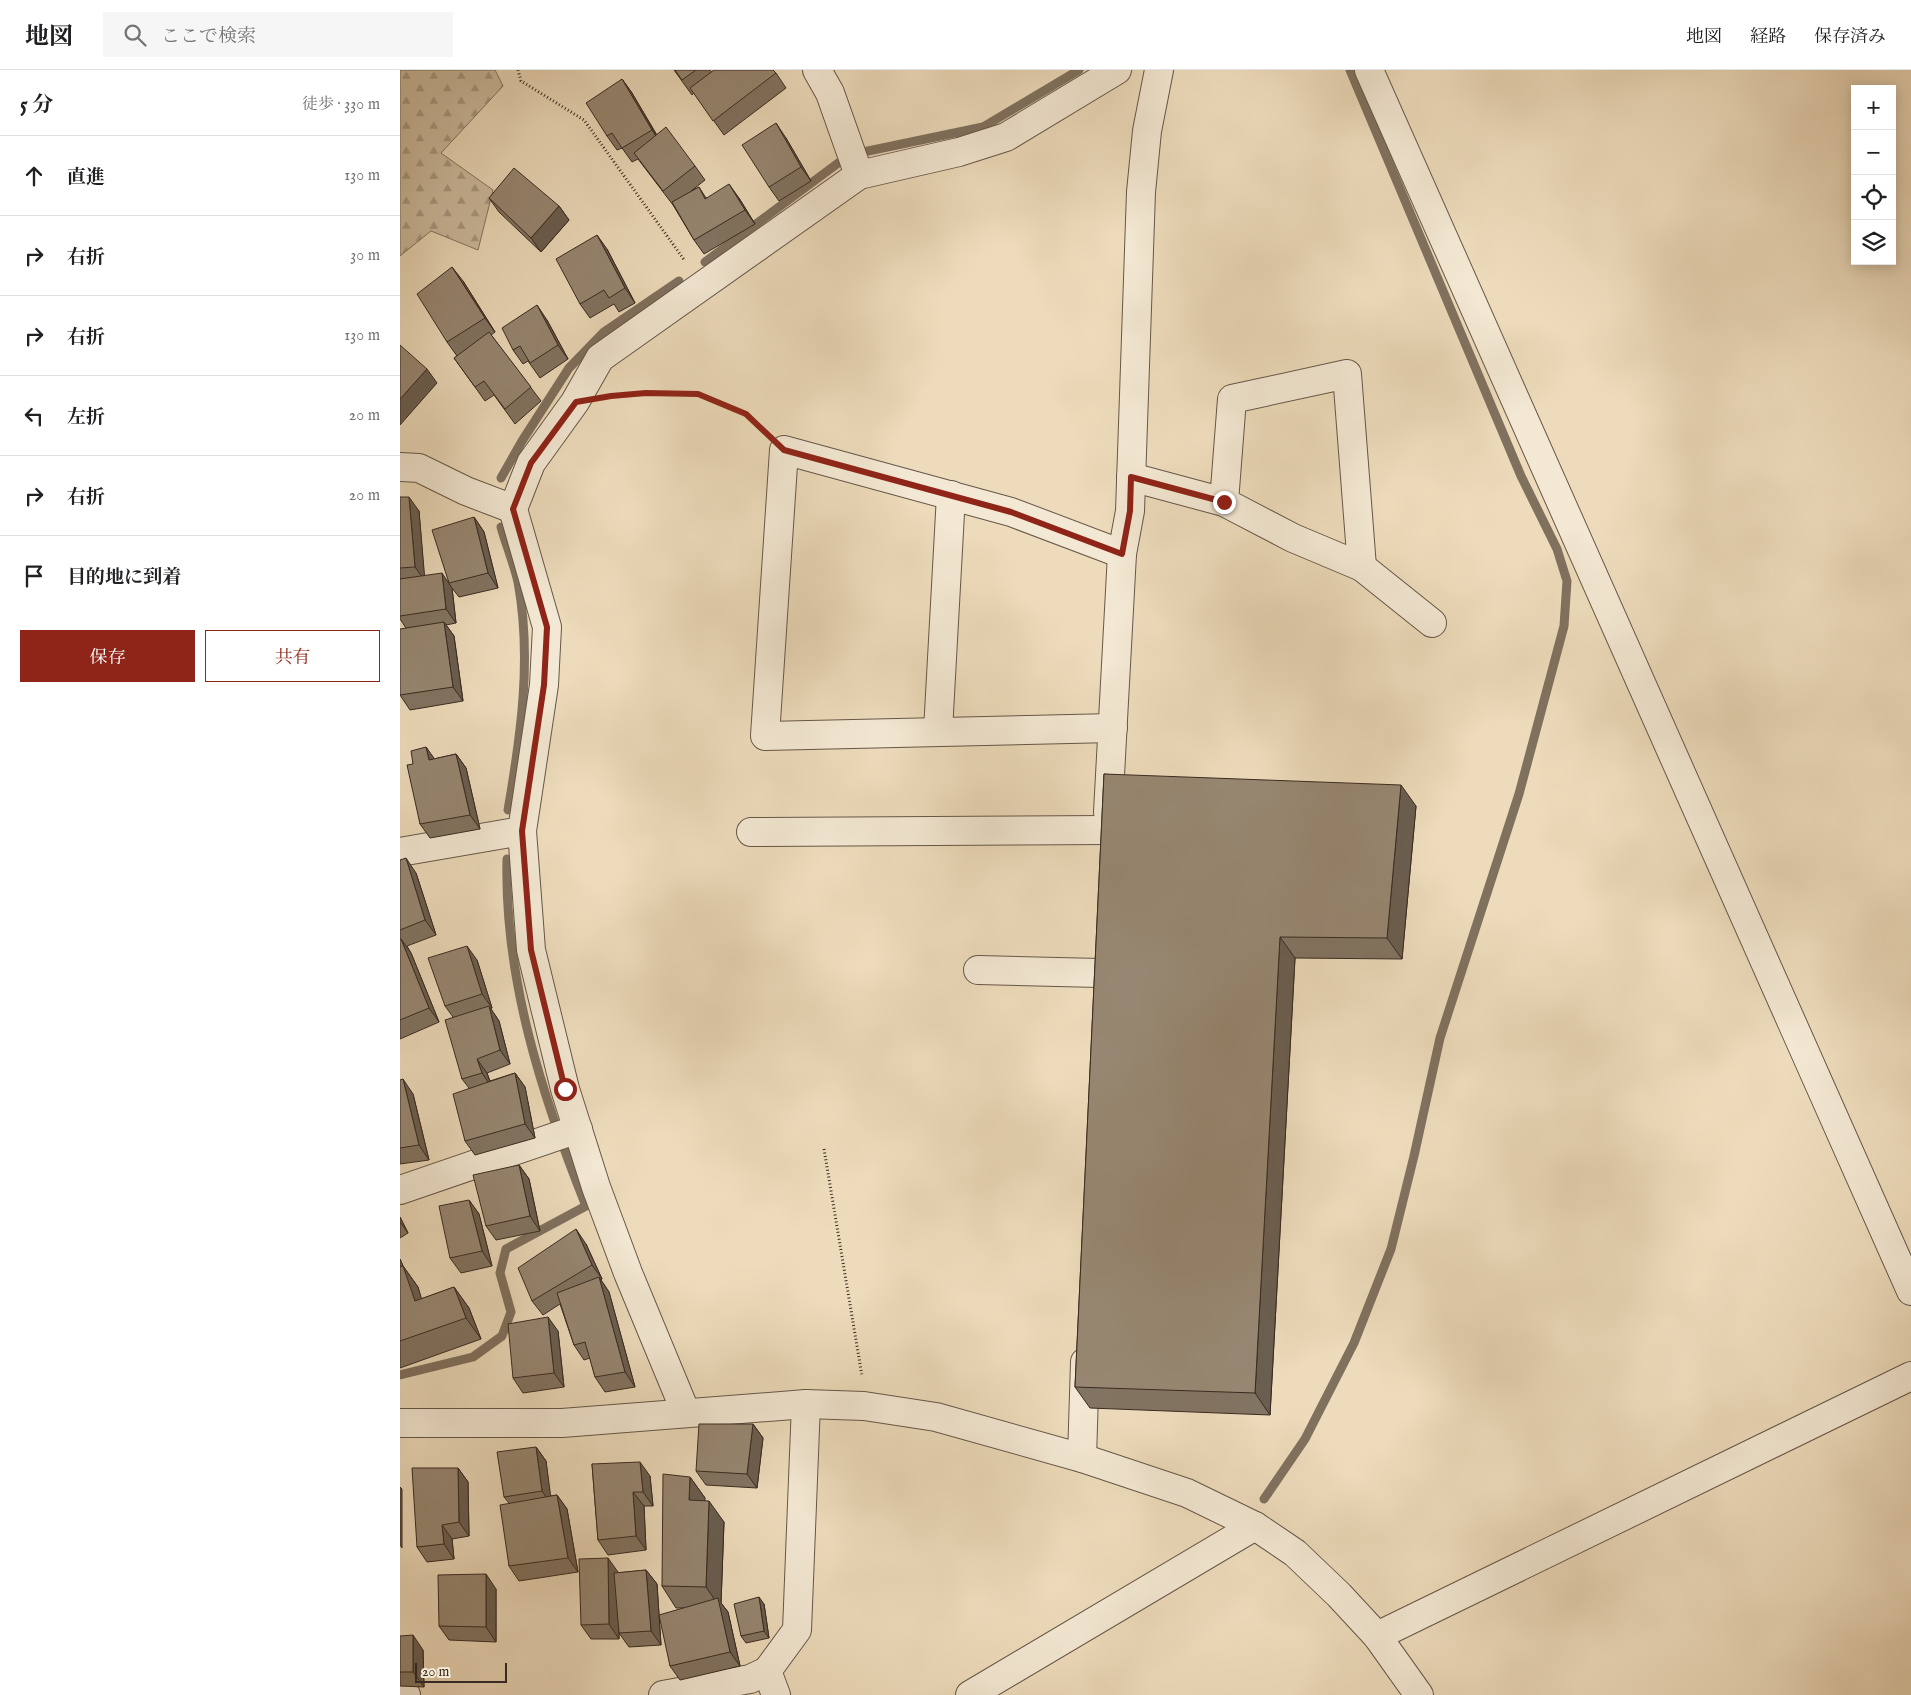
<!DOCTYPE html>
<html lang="ja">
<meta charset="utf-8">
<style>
body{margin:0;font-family:"IM FELL English","Noto Serif JP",serif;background:#f6f6f6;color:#202124}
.controls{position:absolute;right:15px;top:15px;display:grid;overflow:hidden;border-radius:0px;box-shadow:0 2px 12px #0003}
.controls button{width:45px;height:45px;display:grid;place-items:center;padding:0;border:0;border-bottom:1px solid #e0e0e0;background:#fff;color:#202124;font:25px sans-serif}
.scale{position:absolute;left:15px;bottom:12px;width:92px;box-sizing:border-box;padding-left:5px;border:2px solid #392b22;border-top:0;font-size:14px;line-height:18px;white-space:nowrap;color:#392b22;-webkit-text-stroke:4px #f3e8d3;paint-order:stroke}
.stop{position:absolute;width:15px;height:15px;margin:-11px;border:4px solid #8f2418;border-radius:50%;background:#fff}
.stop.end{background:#8f2418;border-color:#fff;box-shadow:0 1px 5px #0008}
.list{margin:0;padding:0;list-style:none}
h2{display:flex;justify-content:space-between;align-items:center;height:65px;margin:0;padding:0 20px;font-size:21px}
h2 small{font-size:16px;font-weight:400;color:#757577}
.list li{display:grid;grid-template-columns:32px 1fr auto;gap:15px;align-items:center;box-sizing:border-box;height:80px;padding:0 20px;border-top:1px solid #e0e0e0}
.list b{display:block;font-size:19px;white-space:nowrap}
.list em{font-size:16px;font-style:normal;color:#757577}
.actions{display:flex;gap:10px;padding:15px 20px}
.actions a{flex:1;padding:11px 0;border:1px solid #8f2418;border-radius:0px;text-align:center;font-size:18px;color:#8f2418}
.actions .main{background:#8f2418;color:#fff}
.icon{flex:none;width:28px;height:28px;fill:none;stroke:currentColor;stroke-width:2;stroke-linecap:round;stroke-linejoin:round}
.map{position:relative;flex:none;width:1511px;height:1625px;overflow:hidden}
header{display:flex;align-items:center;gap:30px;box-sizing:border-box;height:70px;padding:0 25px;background:#fff;border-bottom:1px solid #e0e0e0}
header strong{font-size:24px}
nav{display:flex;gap:28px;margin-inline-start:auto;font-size:18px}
.search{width:350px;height:45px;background:#f6f6f6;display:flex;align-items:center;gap:12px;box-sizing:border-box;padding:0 18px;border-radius:0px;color:#757577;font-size:19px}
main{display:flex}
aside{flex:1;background:#fff}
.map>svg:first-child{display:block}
.forest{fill:url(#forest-firs);stroke:#847462}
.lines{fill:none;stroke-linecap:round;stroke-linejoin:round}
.stream{stroke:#80715f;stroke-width:9}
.minor-casing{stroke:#665748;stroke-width:30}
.path{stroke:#392b22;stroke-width:3;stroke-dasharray:1 2.5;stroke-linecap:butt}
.minor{stroke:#f3e8d3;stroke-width:28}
.wall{fill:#827462;stroke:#392b22}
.shaded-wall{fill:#6a5e50;stroke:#392b22}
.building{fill:#978772;stroke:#392b22}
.route{stroke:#8f2418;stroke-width:6}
</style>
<header>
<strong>地図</strong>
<div class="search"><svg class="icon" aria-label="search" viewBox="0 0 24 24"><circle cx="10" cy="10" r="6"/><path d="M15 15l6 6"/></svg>ここで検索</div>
<nav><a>地図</a><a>経路</a><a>保存済み</a></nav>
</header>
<main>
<aside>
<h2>5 分<small>徒歩 · 330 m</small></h2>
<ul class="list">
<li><svg class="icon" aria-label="ahead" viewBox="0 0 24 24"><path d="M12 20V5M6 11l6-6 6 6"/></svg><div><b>直進</b></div><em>130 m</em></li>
<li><svg class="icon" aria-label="right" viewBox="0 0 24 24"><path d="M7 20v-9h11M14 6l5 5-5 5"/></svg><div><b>右折</b></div><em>30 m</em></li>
<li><svg class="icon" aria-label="right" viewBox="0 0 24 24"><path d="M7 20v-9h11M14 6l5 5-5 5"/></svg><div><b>右折</b></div><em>130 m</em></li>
<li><svg class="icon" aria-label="left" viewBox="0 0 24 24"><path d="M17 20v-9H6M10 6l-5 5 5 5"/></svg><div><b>左折</b></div><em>20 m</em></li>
<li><svg class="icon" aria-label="right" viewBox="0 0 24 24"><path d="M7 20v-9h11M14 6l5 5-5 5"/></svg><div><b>右折</b></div><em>20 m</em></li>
<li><svg class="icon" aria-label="arrive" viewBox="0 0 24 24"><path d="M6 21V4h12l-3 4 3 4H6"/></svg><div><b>目的地に到着</b></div></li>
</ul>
<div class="actions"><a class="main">保存</a><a>共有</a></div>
</aside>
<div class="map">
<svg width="1511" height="1625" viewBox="0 0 1511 1625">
<defs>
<pattern id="forest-firs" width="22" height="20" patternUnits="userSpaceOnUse" patternTransform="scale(1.25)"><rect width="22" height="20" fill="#cebda1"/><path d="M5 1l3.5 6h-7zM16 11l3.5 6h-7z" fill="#a89a83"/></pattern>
</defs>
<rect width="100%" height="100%" fill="#eddbbb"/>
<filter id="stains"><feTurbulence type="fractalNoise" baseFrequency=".004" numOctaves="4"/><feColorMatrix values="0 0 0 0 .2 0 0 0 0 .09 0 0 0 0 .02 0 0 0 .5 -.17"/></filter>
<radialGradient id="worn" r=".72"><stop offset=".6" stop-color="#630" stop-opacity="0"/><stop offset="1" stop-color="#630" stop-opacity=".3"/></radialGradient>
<!-- forest -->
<polygon class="forest" points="0,0 95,0 103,16 41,83 93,120 78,180 31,161 0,186"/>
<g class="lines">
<!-- stream -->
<g class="stream">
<polyline points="305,192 449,85 583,57 679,0"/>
<polyline points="101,408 122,371 169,298 204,262 279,211"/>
<path d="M101,457C106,475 114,494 118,512C132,588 121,665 108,740"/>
<path d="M0,1305L73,1287L102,1266L111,1242L100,1203L106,1179L186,1136C142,1026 104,908 107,789"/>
<polyline points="864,1429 905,1369 954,1273 991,1179 1014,1086 1040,968 1119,724 1164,556 1167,511 1157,479 1121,406 950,0"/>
</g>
<!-- minor casing -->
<g class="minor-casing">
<g id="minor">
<polyline points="417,0 430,23 459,105"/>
<polyline points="969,0 1511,1221"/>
<polyline points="0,397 19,398 66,421 113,439"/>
<polyline points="731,407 824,432 893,468 962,497 947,304 832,329 824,432"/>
<polyline points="962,497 1032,553"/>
<polyline points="713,658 365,666 384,380 611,442 722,484"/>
<polyline points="538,661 551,425"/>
<polyline points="708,742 722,484 730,441 741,122 747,61 759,0"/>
<polyline points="351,762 707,760"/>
<polyline points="0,782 122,761"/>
<polyline points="578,900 700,903"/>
<polyline points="0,1120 178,1059"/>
<polyline points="286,1343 228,1203 196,1117 165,1019 131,880 122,761 144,615 147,557 113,439 131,393 175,332 200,288 459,105 559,82 606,67 717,0"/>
<polyline points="0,1353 162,1353 406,1334 464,1336 536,1347 682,1388 787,1423 855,1456 895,1483 939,1525 977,1566 1019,1625"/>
<polyline points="682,1388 685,1292"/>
<polyline points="977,1566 1511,1306"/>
<polyline points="367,1601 376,1625"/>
<polyline points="0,1623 6,1625"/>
<polyline points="263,1625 350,1609 367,1601 397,1560 406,1334"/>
<polyline points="570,1625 855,1456"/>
</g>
</g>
<!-- path -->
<g class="path">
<polyline points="118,0 121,11 184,50 285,191"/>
<polyline points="213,325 246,323 299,324 346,343 363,361"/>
<polyline points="424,1079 462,1306"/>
</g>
<!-- minor -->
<use href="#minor" class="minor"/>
</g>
<!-- wall -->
<g class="wall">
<polygon points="274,0 310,0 312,2 376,3 386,18 324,65 294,23 292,25"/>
<polygon points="222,9 232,23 257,65 295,96 305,110 291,121 299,117 306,128 339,128 355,154 304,184 294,170 273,135 238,89 232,92 222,78 217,80 207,66"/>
<polygon points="386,68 411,111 379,131 369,117"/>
<polygon points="89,128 159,136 169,150 141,182 99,142"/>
<polygon points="207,179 235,233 219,242 214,234 190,248 180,234"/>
<polygon points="63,211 95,262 91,265 141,331 115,354 94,325 85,331 54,288 57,286 47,272"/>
<polygon points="147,250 168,289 140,308 128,291 123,294 113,280"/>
<polygon points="0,427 19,441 24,506 48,512 74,447 84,462 98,518 59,527 52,518 56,553 46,555 54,566 63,631 10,640 0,625 6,558 0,549"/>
<polygon points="26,677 34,689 56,684 66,698 80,759 30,768 20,754 13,694"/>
<polygon points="704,704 1016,736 1002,889 895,888 870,1345 690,1338 675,1317"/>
<polygon points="0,790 16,803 36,865 7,876 11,883 39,952 0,969"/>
<polygon points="77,890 92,938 91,939 99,951 110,994 87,1003 90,1011 115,1003 125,1017 135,1068 75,1085 65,1071 69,1018 62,1009 53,947 45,936"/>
<polygon points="0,1010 13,1024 29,1090 0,1094"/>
<polygon points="119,1095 129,1109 140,1161 96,1170 86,1156"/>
<polygon points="69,1130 79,1144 92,1196 61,1203 50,1188"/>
<polygon points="0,1147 8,1163 0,1168"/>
<polygon points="186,1174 202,1209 201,1210 209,1222 235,1317 205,1322 195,1307 190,1288 184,1290 174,1275 160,1234 143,1245 132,1231"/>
<polygon points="0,1189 3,1196 18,1217 21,1229 54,1217 69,1238 81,1269 0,1298"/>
<polygon points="158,1261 164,1317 123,1323 113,1308"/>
<polygon points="353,1354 363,1368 357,1418 306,1415 296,1401"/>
<polygon points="136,1377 146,1391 150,1426 157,1425 167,1439 178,1502 119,1511 109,1496 109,1433 104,1427"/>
<polygon points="192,1394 250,1406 253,1436 244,1436 246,1480 208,1485 198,1470"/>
<polygon points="58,1398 68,1412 69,1466 52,1469 54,1489 27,1492 17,1477"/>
<polygon points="290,1407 305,1428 304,1431 324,1452 321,1533 328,1542 340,1596 280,1610 270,1596 284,1538 276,1538 262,1516"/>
<polygon points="246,1500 257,1514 261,1575 229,1577 219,1563 219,1559 219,1569 191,1569 181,1555 218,1502 218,1503"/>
<polygon points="96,1519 96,1572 49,1570 39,1556"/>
<polygon points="364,1534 369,1568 346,1573 341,1566"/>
<polygon points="0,1566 23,1580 24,1617 0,1616"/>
</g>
<!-- shaded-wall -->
<g class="shaded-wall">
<polygon points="222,9 232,23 262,75 252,60"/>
<polygon points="376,53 386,68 411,111 401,97"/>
<polygon points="329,114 339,128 355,154 345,140"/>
<polygon points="159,136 169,150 141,182 131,168"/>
<polygon points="197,165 207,179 235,233 225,218"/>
<polygon points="52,197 63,211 95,262 85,248"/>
<polygon points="137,235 147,250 168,289 158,275"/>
<polygon points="27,299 37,313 0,355 0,329"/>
<polygon points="9,427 19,441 25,511 15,497"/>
<polygon points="74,447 84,462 98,518 88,503"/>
<polygon points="42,503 52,518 56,553 46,539"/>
<polygon points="44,552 54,566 63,631 53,617"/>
<polygon points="26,677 36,691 29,690"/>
<polygon points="56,684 66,698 80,759 70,745"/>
<polygon points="1001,715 1016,736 1002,889 987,868"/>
<polygon points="6,788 16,803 36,865 25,850"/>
<polygon points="880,867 895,888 870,1345 855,1323"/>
<polygon points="1,869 11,883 39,952 29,938"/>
<polygon points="67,876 77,890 92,938 82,924"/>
<polygon points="89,936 99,951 110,994 100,980"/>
<polygon points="77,989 87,1003 92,1018 82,1003"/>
<polygon points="115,1003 125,1017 135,1068 125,1054"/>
<polygon points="3,1009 13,1024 29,1090 19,1075"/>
<polygon points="119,1095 129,1109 140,1161 130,1146"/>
<polygon points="69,1130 79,1144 92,1196 82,1181"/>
<polygon points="0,1147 8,1163 0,1152"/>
<polygon points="176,1159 186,1174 202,1209 192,1195"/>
<polygon points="0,1189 3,1196 18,1217 29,1253 15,1231 0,1197"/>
<polygon points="199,1207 209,1222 235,1317 225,1302"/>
<polygon points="54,1217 69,1238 81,1269 66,1248"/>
<polygon points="148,1247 158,1261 164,1317 154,1303"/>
<polygon points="353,1354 363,1368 357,1418 347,1404"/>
<polygon points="136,1377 146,1391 152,1436 142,1421"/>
<polygon points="240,1392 250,1406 253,1436 243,1422"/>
<polygon points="58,1398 68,1412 69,1466 59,1452"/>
<polygon points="290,1407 305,1428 304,1452 289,1430"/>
<polygon points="0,1417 2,1419 2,1478 0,1475"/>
<polygon points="233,1422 244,1436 246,1480 236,1466"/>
<polygon points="157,1425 167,1439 178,1502 168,1488"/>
<polygon points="309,1431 324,1452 321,1533 328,1542 340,1596 330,1582 319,1536 306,1517"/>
<polygon points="42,1455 52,1469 54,1489 44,1474"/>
<polygon points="208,1488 218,1502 219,1569 209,1554"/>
<polygon points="246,1500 257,1514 261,1575 251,1561"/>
<polygon points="86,1504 96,1519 96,1572 86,1557"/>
<polygon points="359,1527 364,1534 369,1568 364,1561"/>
<polygon points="13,1565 23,1580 24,1617 13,1602"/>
</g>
<!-- building -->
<g class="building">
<polygon points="275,0 296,0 282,10"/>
<polygon points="314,0 373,0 376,3 313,51 290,18"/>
<polygon points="222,9 252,60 222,78 212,63 207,66 186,33"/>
<polygon points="376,53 401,97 369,117 342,75"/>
<polygon points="266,57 295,96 263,121 234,83"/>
<polygon points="114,98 159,136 131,168 89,128"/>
<polygon points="329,114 345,140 294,170 272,132 299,117 305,129"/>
<polygon points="197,165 225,218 209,228 204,220 180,234 156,189"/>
<polygon points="52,197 85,248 47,272 17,224"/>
<polygon points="137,235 158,275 130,293 120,276 113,280 102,258"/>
<polygon points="89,262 131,317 105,339 84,311 75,317 54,288"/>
<polygon points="0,275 27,299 0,329"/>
<polygon points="0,427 9,427 15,497 0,498"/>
<polygon points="74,447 88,503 49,513 32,460"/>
<polygon points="42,503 46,539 0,546 0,509"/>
<polygon points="44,552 53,617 0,625 0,559"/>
<polygon points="26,677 29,690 56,684 70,745 20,754 7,695 13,694 11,681"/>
<polygon points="704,704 1001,715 987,868 880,867 855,1323 675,1317"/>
<polygon points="6,788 25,850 0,860 0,790"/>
<polygon points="0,869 1,869 29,938 0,950"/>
<polygon points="67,876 82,924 45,936 28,888"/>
<polygon points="89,936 100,980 77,989 82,1003 62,1009 45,950"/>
<polygon points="115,1003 125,1054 65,1071 53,1024"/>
<polygon points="3,1009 19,1075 0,1078 0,1010"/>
<polygon points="119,1095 130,1146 86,1156 73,1105"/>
<polygon points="69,1130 82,1181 50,1188 39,1136"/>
<polygon points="176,1159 192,1195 132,1231 118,1198"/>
<polygon points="3,1196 15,1231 54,1217 66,1248 0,1271 0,1197"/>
<polygon points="199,1207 225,1302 195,1307 185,1272 174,1275 157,1223"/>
<polygon points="148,1247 154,1303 113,1308 108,1254"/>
<polygon points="299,1354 353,1354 347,1404 296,1401"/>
<polygon points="136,1377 142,1421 104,1427 97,1382"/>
<polygon points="240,1392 243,1422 233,1422 236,1466 198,1470 192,1394"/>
<polygon points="12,1398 58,1398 59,1452 42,1455 44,1474 17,1477"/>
<polygon points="263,1404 290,1407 289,1430 309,1431 306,1517 262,1516"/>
<polygon points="157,1425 168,1488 109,1496 100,1435"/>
<polygon points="208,1488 209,1554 181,1555 179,1489"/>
<polygon points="246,1500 251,1561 219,1563 214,1503"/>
<polygon points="86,1504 86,1557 39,1556 38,1505"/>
<polygon points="359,1527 364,1561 341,1566 334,1534"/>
<polygon points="318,1528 330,1582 270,1596 259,1545"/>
<polygon points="13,1565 13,1602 0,1602 0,1566"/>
</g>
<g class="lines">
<!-- route -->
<polyline class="route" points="165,1019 131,880 122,761 144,615 147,557 113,439 131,393 176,332 211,326 246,323 298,324 346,344 384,380 611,442 722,484 730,441 731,407 824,432"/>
</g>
<rect width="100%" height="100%" filter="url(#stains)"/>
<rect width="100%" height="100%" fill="url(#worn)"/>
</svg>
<div class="controls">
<button>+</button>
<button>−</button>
<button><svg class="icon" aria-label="locate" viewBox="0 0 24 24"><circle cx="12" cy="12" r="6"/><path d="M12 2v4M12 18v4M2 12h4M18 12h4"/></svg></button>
<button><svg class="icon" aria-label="layers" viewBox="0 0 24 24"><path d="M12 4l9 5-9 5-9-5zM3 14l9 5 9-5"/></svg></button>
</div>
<div class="scale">20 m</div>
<div class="stop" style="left:165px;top:1019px"></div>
<div class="stop end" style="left:824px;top:432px"></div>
</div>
</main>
